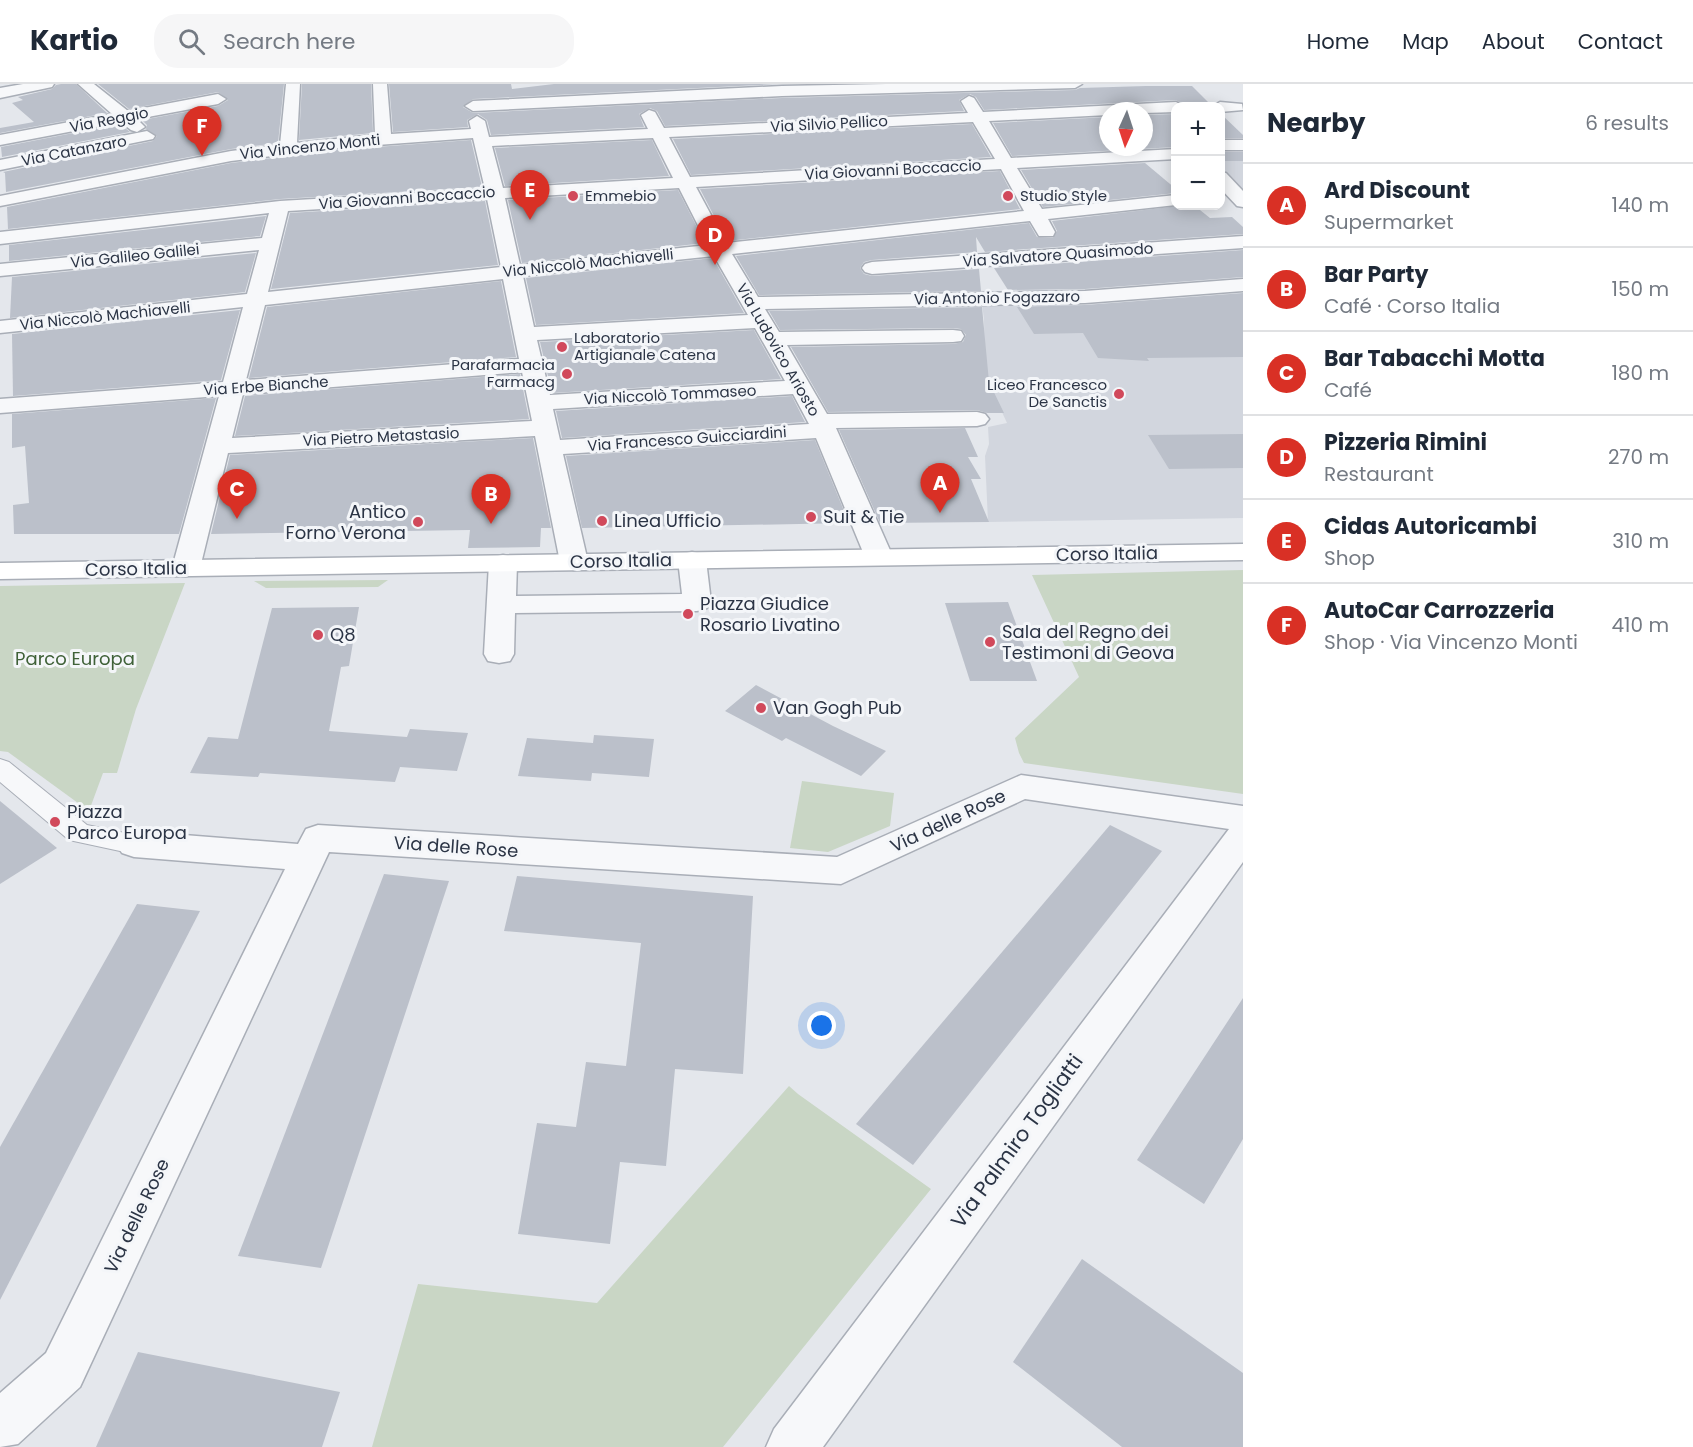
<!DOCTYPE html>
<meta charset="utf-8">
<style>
body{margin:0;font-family:Poppins,sans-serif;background:#f6f6f7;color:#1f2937}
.controls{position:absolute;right:18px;top:18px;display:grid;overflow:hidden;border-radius:12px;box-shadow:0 3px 15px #0003}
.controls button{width:54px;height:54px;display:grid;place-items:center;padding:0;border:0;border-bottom:2px solid #e0e1e3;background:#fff;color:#1f2937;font:30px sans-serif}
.compass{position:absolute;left:1099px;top:18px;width:54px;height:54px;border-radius:50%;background:#fff;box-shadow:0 3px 15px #0003;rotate:183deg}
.you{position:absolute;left:822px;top:942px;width:21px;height:21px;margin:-15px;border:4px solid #fff;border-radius:50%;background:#1a73e8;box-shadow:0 0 0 9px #1a73e833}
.badge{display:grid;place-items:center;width:39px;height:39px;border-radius:50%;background:#d93025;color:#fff;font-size:20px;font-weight:700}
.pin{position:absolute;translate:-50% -50px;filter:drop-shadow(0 2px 3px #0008)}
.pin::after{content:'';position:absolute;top:32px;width:21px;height:18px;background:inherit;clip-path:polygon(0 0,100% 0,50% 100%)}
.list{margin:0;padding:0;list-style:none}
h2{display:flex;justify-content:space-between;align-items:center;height:78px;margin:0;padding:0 24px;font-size:26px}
h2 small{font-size:20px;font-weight:400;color:#747a83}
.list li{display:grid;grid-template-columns:39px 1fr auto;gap:18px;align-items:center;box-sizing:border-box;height:84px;padding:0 24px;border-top:2px solid #e0e1e3}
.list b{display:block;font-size:22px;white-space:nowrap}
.list p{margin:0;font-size:20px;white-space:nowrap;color:#747a83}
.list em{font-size:20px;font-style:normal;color:#747a83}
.icon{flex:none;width:33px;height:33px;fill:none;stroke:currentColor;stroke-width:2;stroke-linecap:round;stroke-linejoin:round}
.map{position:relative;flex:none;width:1243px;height:1363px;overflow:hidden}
header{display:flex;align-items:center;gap:36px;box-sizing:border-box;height:84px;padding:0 30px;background:#fff;border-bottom:2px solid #e0e1e3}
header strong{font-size:28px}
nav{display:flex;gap:33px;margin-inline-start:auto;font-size:21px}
.search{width:420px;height:54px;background:#f6f6f7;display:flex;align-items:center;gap:15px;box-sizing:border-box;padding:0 21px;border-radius:24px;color:#747a83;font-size:22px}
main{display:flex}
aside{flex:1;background:#fff}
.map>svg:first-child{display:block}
.built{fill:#d2d6de}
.green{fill:#c9d6c5}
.building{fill:#bbc0ca}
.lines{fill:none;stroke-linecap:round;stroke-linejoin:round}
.pedestrian-casing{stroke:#a9aeb7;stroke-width:2}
.minor-casing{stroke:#a9aeb7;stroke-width:3}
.secondary-casing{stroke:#a9aeb7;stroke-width:3}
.pedestrian{fill:#f7f8fa;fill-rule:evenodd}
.minor{fill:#f7f8fa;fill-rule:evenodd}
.secondary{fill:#fff;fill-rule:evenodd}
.poi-dot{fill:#d1495b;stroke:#f4f6f9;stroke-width:2}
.labels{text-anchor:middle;stroke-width:6;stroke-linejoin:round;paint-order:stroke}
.far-street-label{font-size:15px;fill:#2b3445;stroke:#f4f6f9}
.far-poi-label{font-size:15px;fill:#2b3445;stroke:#f4f6f9;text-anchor:start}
.poi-label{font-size:18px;fill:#2b3445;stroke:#f4f6f9;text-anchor:start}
.street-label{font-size:18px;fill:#2b3445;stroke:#f4f6f9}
.park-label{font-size:18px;fill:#3f6138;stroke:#f4f6f9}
.near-street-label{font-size:21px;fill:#2b3445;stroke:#f4f6f9}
</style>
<header>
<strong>Kartio</strong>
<div class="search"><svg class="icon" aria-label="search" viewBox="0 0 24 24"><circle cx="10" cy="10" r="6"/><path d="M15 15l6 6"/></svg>Search here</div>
<nav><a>Home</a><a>Map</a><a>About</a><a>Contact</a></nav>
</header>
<main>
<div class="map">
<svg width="1243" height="1363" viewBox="0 0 1243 1363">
<rect width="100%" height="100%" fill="#e4e7ec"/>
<!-- built -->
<g class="built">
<polygon points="1221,77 1243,77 1243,106 1221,82"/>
<polygon points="1243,210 1243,434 988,438 985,372 989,360 988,343 1007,339 985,291 984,235 982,220 1067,217 1081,224"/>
</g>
<!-- green -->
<g class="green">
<polygon points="1243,486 1243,710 1024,679 1019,669 1015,654 1079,593 1032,491"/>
<polygon points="388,496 378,503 266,504 254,497"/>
<polygon points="185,499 136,625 117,689 103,689 89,727 8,668 0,667 0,502"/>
<polygon points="802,697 894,709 890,742 828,768 790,764"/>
<polygon points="789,1002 798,1010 931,1105 723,1363 372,1363 418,1200 597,1219"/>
</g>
<!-- building -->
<g class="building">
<polygon points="61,0 76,0 107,29 0,49 0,44 34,38 12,19 23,16 18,13 52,5 56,1"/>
<polygon points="98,0 284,0 278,59 231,65 6,108 5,89 3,88 153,57 157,52 146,45 147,41 142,36 218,22 228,16 218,8 129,25"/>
<polygon points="302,0 371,0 373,49 299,56"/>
<polygon points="389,0 511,0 512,5 554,0 777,0 473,15 463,23 473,29 782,14 1075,6 1080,4 1146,2 1192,2 1211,21 1185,22 1176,16 984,26 976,13 970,10 959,16 964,27 665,42 657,27 650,24 639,30 644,43 491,51 487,36 478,30 467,36 468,43 393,48"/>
<polygon points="1176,30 1176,63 1012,72 993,39 1108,33 1108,63 1144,63 1144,31"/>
<polygon points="1221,30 1243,51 1243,54 1221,54"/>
<polygon points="120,40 130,48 2,73 1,63"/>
<polygon points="972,40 991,73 691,91 673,55"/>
<polygon points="471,56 482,103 280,115 8,145 7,123 231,79 336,66"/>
<polygon points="652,56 669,92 505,102 495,64"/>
<rect x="1221" y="68" width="22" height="9"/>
<polygon points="1145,79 1176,105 1176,109 1043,123 1021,86"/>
<polygon points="1000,87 1020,125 727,157 700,105"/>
<polygon points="678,106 705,159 522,179 508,116"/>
<polygon points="485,117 498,181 271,205 290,129"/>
<polygon points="1178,122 1195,122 1210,134 1232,133 1243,143 1243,150 985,168 976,153 977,168 872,176 864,178 860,184 864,190 872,192 979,185 981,207 759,211 736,172 1029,139 1037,153 1053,154 1057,147 1052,137"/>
<polygon points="266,132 260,152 9,177 9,161"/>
<polygon points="1243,166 1243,193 1085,205 1008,206 994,184"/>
<polygon points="256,169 245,208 10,234 12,193"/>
<polygon points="713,174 744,229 536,241 526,194"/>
<polygon points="501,197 516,273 249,294 267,223"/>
<polygon points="1243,209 1243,273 1147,274 1149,277 1098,274 1083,249 1034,250 1017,223 1085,221"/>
<polygon points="982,223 989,298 1004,329 987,329 977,326 828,328 791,263 953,260 963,258 966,251 961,245 953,244 780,246 769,227"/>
<polygon points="240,226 221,296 13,312 12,250"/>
<polygon points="754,246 781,295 552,309 540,258"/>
<polygon points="520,290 529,335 235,352 245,312"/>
<polygon points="792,312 805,338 562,354 556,327"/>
<polygon points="216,314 179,450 14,450 13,421 29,419 25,362 12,364 12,330"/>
<polygon points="965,344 978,373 968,373 981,395 971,395 989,438 880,439 839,346"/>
<polygon points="1243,350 1243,384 1169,385 1148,351"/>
<polygon points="533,354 551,444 541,444 540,463 468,464 470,446 211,450 230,371"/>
<polygon points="815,356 849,439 582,444 566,372"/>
<polygon points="1008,518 1037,597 970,597 945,519"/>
<polygon points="359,523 349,582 341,583 329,647 407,653 410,645 468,649 457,687 400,683 395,698 260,689 258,693 190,689 208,653 238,655 272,524"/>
<polygon points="756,601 833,642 886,667 861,692 786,654 782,657 725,627"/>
<polygon points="594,651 654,655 649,693 592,689 591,697 518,692 527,654 593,659"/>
<polygon points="0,717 57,764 0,800"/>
<polygon points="1110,741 1162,767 913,1081 856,1040"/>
<polygon points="384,790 449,797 321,1184 238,1172"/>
<polygon points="517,792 753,812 743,990 675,985 666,1082 620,1078 610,1160 518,1150 537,1039 576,1043 586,978 626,982 641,859 504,847"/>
<polygon points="137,820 200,827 0,1216 0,1063"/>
<polygon points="1243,914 1243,1055 1204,1120 1137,1076"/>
<polygon points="1082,1175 1243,1289 1243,1363 1122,1363 1013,1278"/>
<polygon points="138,1268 340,1308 322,1363 96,1363"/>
</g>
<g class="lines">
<!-- pedestrian casing -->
<g class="pedestrian-casing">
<polygon id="pedestrian" points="0,675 9,678 87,741 144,753 148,760 144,767 134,770 69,756 0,698"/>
</g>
<!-- minor casing -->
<g class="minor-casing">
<g id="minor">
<polygon points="23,0 54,0 52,3 0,14 0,4"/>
<polygon points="78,0 94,0 128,27 218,10 226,15 218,20 137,35 145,43 137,48 131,46 121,38 0,61 0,51 112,30"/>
<path d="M286,0H300L297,59L375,51L373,0H387L391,50L471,45L469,37L477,32L485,37L489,53L648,45L641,31L649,26L655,28L664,44L968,29L961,17L969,12L974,14L983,28L1176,18L1183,22H1176V28L1144,29V27H1108V31L989,37L1011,74L1176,65V75L1017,84L1042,125L1176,111V121L1048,135L1055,148L1053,152H1039L1030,137L732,170L758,213L1085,207L1243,195V207L1085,219L765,225L779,248L953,246L961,247L964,252L961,257L953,258L787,261L827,330L977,328L985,330L989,335L985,340L977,342L836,344L893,473L889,479L879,481L869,479L865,473L816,354L563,370L588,478L584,484L574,486L564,484L560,478L535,352L228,369L200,484L196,490L186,492L176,490L172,484L219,312L0,329V315L223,298L243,223L0,249V237L247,210L259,166L0,192V180L262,154L269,129L0,160V148L280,117L485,105L473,54L336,64L231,77L0,122V112L231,67L280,61ZM973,38L995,75L690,93L669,53ZM653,54L673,94L503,104L492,62ZM1001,85L1024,127L726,159L696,103ZM679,104L708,161L520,181L505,114ZM487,115L501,183L268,208L288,127ZM714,172L748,231L534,243L523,192ZM503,195L519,275L246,296L265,221ZM755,244L785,297L550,311L537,256ZM522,288L532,337L232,354L243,310ZM793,310L809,340L560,356L553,325Z"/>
<polygon points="886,0 1082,0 1075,4 782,12 473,27 465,22 473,17 782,2"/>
<polygon points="1220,18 1242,20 1243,26 1220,28 1220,22 1213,22"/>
<polygon points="147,47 155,52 153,55 0,86 0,76"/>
<rect x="1220" y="56" width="23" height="10"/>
<polygon points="1220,88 1226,89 1243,107 1243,123 1237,122 1220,104"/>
<polygon points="1243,152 1243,164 872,190 865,188 862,184 865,180 872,178"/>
<polygon points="692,468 702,470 706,476 711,518 707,524 697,527 515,529 514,570 510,577 499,579 488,577 484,570 489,479 493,473 503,471 513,473 517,479 516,512 682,510 678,476 682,470"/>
<polygon points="1021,691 1243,722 1243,778 823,1363 766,1363 774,1345 1229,745 1025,715 841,800 329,768 80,1303 18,1360 0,1363 0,1309 46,1269 285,785 134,773 122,769 116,760 122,751 134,747 298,760 306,745 318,741 837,773"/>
</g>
</g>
<!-- secondary casing -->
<g class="secondary-casing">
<polygon id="secondary" points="1243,460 1243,476 0,495 0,479"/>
</g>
<!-- pedestrian -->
<use href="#pedestrian" class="pedestrian"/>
<!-- minor -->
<use href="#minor" class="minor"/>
<!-- secondary -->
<use href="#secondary" class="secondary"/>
</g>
<!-- markers -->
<g class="poi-dot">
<circle cx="573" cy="112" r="6"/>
<circle cx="1008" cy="112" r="6"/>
<circle cx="562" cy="263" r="6"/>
<circle cx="567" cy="290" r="6"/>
<circle cx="1119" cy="310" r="6"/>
<circle cx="811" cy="433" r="6"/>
<circle cx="602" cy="437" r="6"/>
<circle cx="418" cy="438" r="6"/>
<circle cx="688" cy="530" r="6"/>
<circle cx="318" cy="551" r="6"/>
<circle cx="990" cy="558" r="6"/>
<circle cx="761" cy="624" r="6"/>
<circle cx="55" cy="738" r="6"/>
</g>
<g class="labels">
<!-- far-street labels -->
<g class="far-street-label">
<text transform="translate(109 36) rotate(-11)" y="5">Via Reggio</text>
<text transform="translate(829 40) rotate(-3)" y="5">Via Silvio Pellico</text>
<text transform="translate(310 63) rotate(-6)" y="5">Via Vincenzo Monti</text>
<text transform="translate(74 67) rotate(-11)" y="5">Via Catanzaro</text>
<text transform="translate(893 86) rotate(-3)" y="5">Via Giovanni Boccaccio</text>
<text transform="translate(407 114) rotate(-4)" y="5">Via Giovanni Boccaccio</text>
<text transform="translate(1058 171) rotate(-4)" y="5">Via Salvatore Quasimodo</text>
<text transform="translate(135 172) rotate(-6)" y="5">Via Galileo Galilei</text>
<text transform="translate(588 179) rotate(-6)" y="5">Via Niccolò Machiavelli</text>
<text transform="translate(997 214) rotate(-1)" y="5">Via Antonio Fogazzaro</text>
<text transform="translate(105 232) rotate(-6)" y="5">Via Niccolò Machiavelli</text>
<text transform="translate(778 266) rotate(60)" y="5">Via Ludovico Ariosto</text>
<text transform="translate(266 302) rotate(-4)" y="5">Via Erbe Bianche</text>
<text transform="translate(670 311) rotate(-3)" y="5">Via Niccolò Tommaseo</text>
<text transform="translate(381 353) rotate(-3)" y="5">Via Pietro Metastasio</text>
<text transform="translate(687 355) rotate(-4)" y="5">Via Francesco Guicciardini</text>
</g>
<!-- far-poi labels -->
<g class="far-poi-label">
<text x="585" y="117">Emmebio</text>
<text x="1020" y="117">Studio Style</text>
<text x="574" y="259">Laboratorio<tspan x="574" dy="17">Artigianale Catena</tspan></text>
<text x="555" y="286" text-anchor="end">Parafarmacia<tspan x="555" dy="17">Farmacg</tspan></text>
<text x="1107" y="306" text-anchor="end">Liceo Francesco<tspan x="1107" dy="17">De Sanctis</tspan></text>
</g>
<!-- poi labels -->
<g class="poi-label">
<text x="406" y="434" text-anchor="end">Antico<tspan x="406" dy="21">Forno Verona</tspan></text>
<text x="823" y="439">Suit &amp; Tie</text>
<text x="614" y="443">Linea Ufficio</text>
<text x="700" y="526">Piazza Giudice<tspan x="700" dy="21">Rosario Livatino</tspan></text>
<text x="1002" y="554">Sala del Regno dei<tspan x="1002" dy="21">Testimoni di Geova</tspan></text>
<text x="330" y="557">Q8</text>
<text x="773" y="630">Van Gogh Pub</text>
<text x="67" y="734">Piazza<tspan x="67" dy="21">Parco Europa</tspan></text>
</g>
<!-- street labels -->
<g class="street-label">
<text transform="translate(1107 470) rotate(-1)" y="6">Corso Italia</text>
<text transform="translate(621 477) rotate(-1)" y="6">Corso Italia</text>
<text transform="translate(136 485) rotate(-1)" y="6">Corso Italia</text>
<text transform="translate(948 737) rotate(-25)" y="6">Via delle Rose</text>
<text transform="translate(456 763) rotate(4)" y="6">Via delle Rose</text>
<text transform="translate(137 1132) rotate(-64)" y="6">Via delle Rose</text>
</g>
<!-- park labels -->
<g class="park-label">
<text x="75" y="581">Parco Europa</text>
</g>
<!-- near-street labels -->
<g class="near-street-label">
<text transform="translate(1017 1057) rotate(-54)" y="7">Via Palmiro Togliatti</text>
</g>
</g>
</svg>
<div class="controls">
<button>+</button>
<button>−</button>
</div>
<svg class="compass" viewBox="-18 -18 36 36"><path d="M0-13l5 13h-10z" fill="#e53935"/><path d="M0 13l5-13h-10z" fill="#747a83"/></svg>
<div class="you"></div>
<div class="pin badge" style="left:940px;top:429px">A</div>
<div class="pin badge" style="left:491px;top:440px">B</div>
<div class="pin badge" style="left:237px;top:435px">C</div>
<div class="pin badge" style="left:715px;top:181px">D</div>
<div class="pin badge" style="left:530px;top:136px">E</div>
<div class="pin badge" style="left:202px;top:72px">F</div>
</div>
<aside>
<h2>Nearby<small>6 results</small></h2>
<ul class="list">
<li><span class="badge">A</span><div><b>Ard Discount</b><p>Supermarket</p></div><em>140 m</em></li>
<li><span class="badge">B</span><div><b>Bar Party</b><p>Café · Corso Italia</p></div><em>150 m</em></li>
<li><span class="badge">C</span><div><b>Bar Tabacchi Motta</b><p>Café</p></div><em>180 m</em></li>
<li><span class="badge">D</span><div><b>Pizzeria Rimini</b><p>Restaurant</p></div><em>270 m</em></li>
<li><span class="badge">E</span><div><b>Cidas Autoricambi</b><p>Shop</p></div><em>310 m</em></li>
<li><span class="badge">F</span><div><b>AutoCar Carrozzeria</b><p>Shop · Via Vincenzo Monti</p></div><em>410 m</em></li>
</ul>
</aside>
</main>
